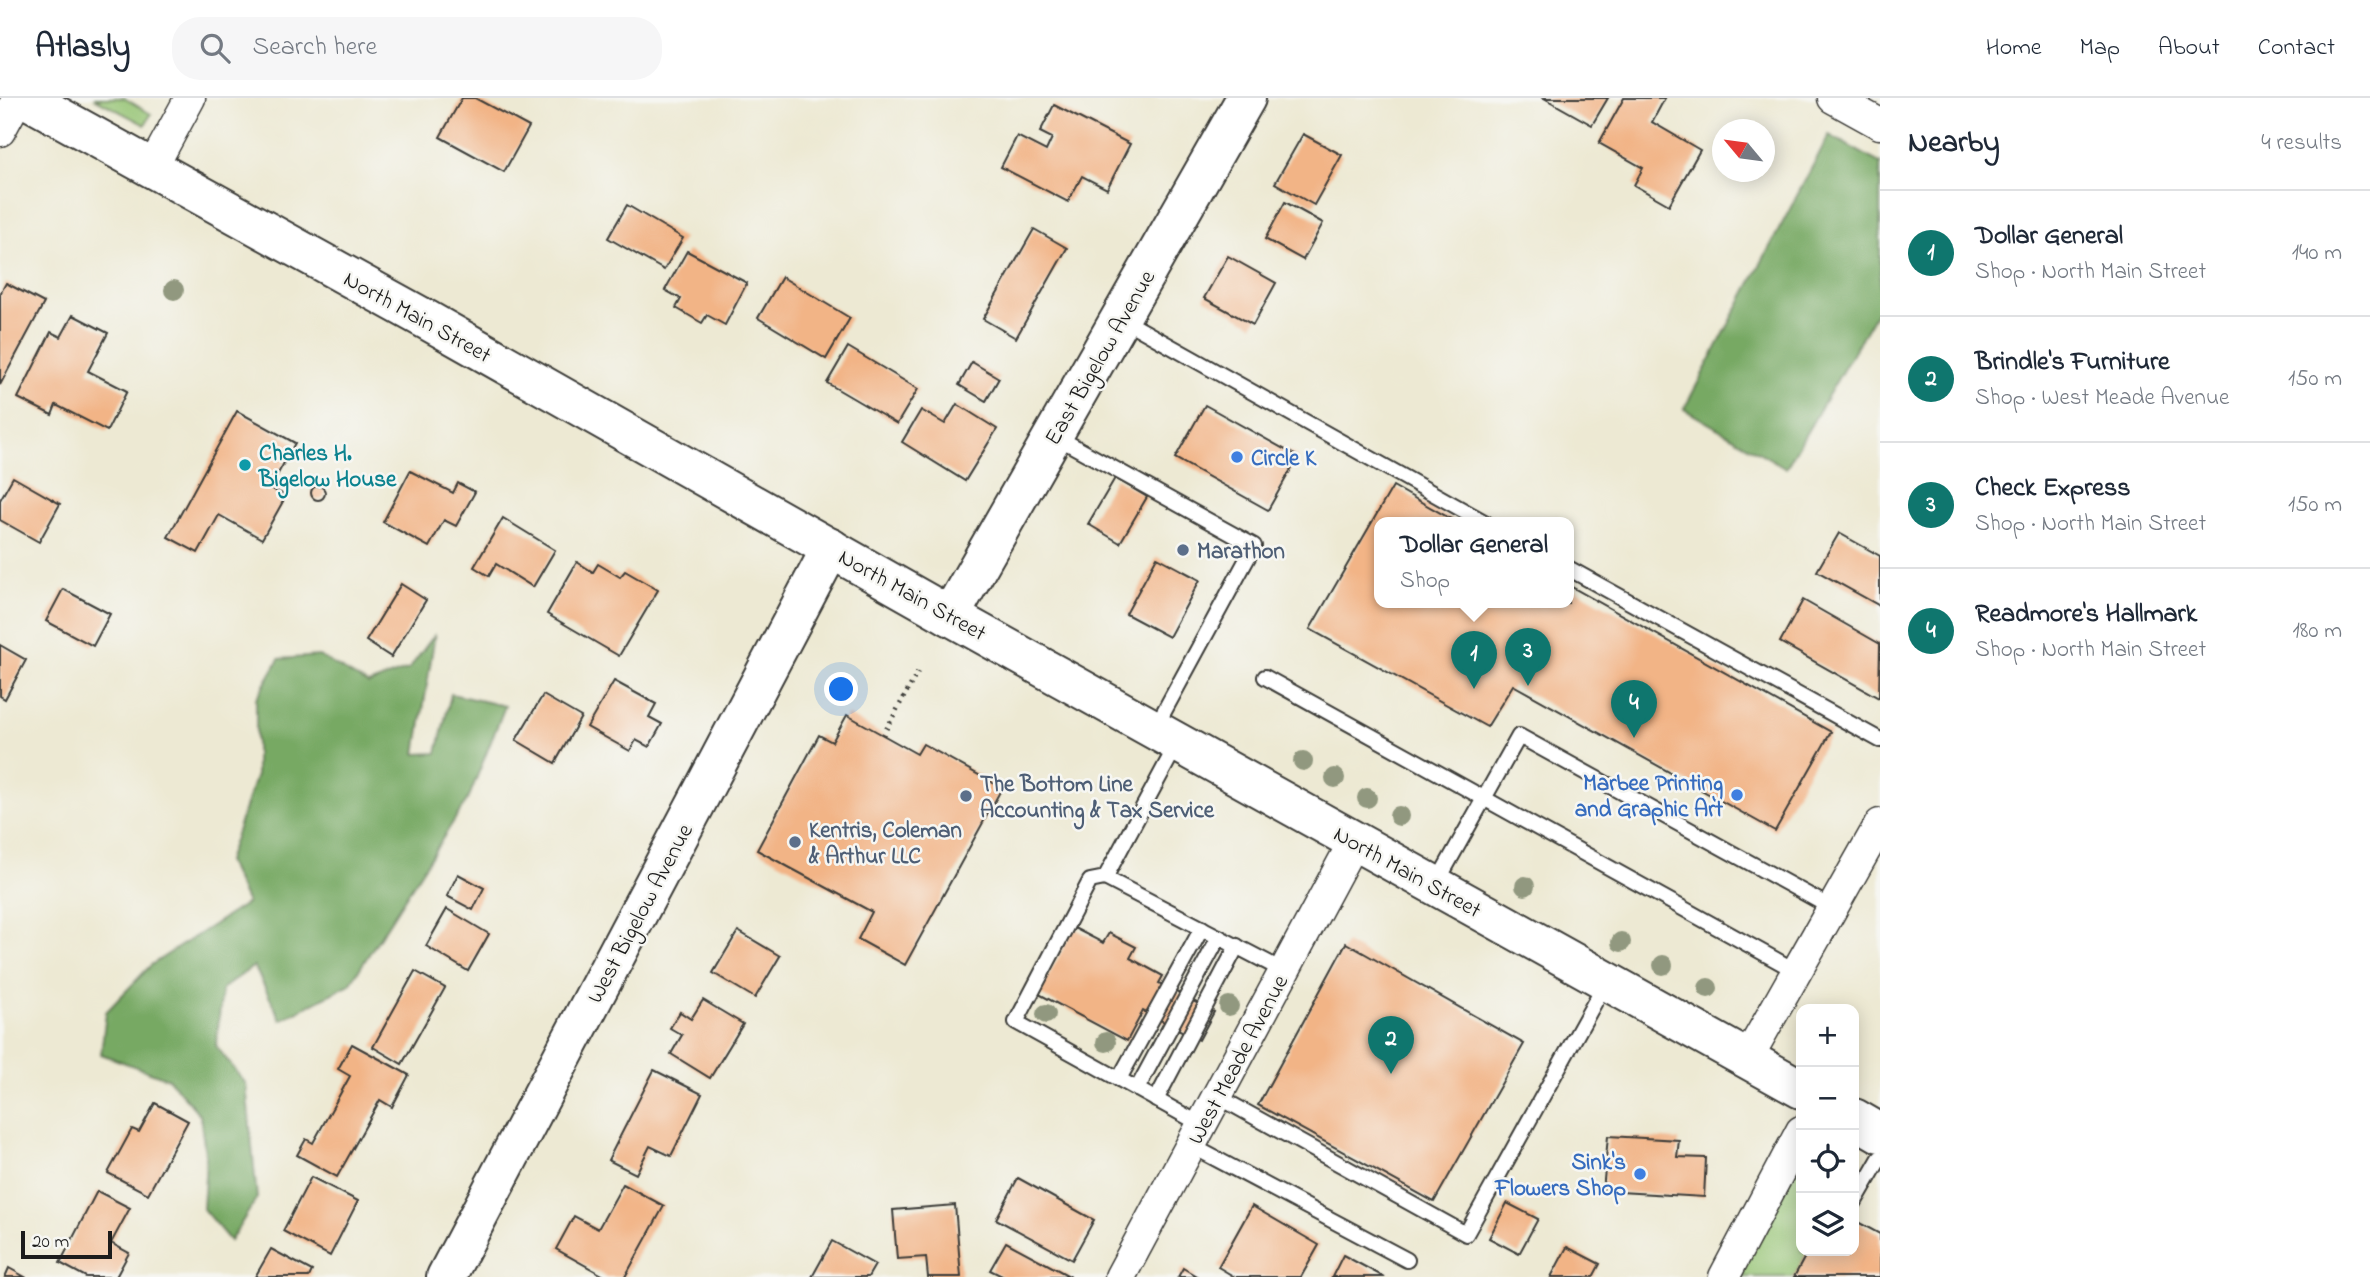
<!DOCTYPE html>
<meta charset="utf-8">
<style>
body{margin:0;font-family:"Indie Flower",sans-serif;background:#f6f6f7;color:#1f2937}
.controls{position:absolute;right:21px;bottom:21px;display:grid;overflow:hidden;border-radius:14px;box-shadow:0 4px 18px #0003}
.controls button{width:63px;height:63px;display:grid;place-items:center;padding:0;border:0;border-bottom:2px solid #e0e1e3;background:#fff;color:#1f2937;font:35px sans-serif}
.compass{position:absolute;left:1712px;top:21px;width:63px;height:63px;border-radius:50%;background:#fff;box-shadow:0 4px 18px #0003;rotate:299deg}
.scale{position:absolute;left:21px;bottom:18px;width:91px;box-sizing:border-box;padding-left:7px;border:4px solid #1c1c1c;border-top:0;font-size:19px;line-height:24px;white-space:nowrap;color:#1c1c1c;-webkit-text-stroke:5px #f6f6f2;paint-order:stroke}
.you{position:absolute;left:842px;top:592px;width:24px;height:24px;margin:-18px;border:5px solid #fff;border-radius:50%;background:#1a73e8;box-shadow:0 0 0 10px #1a73e833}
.badge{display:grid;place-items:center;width:46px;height:46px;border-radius:50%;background:#0f766e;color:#fff;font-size:23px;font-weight:700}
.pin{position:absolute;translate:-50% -58px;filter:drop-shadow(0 2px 4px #0008)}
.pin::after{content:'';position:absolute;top:37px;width:24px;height:21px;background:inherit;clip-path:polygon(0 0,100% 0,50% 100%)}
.popup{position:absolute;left:1374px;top:419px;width:200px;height:91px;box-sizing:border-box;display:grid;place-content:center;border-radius:14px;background:#fff;filter:drop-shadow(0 2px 5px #0005);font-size:23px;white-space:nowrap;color:#747a83}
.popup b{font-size:26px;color:#1f2937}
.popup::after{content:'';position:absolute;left:50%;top:100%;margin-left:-14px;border:14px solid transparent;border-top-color:#fff}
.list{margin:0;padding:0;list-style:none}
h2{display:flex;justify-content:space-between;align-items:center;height:91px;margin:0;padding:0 28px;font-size:30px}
h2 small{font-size:23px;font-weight:400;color:#747a83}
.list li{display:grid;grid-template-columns:46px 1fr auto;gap:21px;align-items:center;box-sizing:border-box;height:126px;padding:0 28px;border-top:2px solid #e0e1e3}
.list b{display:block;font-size:26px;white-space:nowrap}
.list p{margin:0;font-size:23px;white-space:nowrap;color:#747a83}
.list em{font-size:23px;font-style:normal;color:#747a83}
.icon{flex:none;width:38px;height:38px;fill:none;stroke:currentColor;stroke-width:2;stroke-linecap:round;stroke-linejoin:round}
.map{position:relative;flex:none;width:1880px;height:1179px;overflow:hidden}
header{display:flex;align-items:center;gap:42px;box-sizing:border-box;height:98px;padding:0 35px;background:#fff;border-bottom:2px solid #e0e1e3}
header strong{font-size:33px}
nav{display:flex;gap:38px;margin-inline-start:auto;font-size:24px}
.search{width:490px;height:63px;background:#f6f6f7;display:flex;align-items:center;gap:18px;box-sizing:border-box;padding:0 24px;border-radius:28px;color:#747a83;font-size:26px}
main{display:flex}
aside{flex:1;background:#fff}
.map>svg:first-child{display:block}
.green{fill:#94c372;stroke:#587047;stroke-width:2}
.forest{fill:#77a964;stroke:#4a6240;stroke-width:2}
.building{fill:#f2b486}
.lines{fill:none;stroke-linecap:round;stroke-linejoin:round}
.lane-casing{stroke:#3b3b37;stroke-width:18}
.street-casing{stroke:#3b3b37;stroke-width:33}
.secondary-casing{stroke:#3b3b37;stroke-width:42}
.primary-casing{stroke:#3b3b37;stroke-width:42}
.path{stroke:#3b3b37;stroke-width:4.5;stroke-dasharray:2 5;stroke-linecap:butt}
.lane{stroke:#fff;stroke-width:14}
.street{stroke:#fff;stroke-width:30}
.secondary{stroke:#fff;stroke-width:38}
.primary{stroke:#fff;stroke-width:38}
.tree{fill:#91987f}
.shop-dot{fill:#3f7fe0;stroke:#f6f6f2;stroke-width:2.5}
.culture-dot{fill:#0f9aa8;stroke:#f6f6f2;stroke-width:2.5}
.service-dot{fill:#5c6f8a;stroke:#f6f6f2;stroke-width:2.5}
.labels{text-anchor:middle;stroke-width:5;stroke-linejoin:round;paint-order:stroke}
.street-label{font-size:23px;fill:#1c1c1c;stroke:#f6f6f2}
.culture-label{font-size:23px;font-weight:bold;fill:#0d838f;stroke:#f6f6f2;text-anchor:start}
.shop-label{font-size:23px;font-weight:bold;fill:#366cbe;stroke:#f6f6f2;text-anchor:end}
.service-label{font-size:23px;font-weight:bold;fill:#4e5e75;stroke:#f6f6f2;text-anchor:start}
</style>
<header>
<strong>Atlasly</strong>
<div class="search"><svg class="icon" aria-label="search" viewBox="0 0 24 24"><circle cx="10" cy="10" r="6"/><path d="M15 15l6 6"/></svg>Search here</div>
<nav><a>Home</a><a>Map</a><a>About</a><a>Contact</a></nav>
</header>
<main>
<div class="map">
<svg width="1880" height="1179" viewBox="0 0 1880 1179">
<rect width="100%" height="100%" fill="#f6f6f2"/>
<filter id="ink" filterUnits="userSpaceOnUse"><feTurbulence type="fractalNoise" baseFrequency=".0143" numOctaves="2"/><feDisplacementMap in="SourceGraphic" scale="14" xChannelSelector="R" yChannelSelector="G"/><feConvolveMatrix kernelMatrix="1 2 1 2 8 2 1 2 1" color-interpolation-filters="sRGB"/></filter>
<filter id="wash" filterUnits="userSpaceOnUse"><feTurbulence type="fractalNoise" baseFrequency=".00686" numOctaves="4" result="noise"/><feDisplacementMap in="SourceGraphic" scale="28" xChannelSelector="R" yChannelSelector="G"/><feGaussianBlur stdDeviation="1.57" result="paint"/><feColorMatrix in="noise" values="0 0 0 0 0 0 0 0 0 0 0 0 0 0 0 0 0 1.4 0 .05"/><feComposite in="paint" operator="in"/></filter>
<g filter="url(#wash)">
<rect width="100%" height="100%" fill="#ede9d3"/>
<!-- green -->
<g class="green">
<polygon points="94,0 124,0 151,16 145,27"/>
<polygon points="1797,1066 1801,1068 1801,1153 1808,1153 1794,1179 1733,1179"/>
</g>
<!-- forest -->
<g class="forest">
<polygon points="1829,37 1880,65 1880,208 1786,370 1684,311"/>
<polygon points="435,536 416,656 437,655 451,596 505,608 469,699 350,886 281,922 254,868 222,891 216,948 246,986 257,1100 230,1143 203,1111 206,1061 200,1017 169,981 101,956 106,914 151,867 247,805 227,763 256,677 256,601 279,561 319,558 368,586 409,571"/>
</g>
<g id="blocks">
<!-- building -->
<g class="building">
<polygon points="462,0 475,0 529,29 504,74 440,39"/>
<polygon points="1544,0 1608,0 1592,27"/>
<polygon points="1624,0 1665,0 1652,24 1700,52 1669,107 1634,87 1643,70 1599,45"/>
<polygon points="1054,7 1130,46 1107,91 1082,78 1068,104 1001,69 1017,38 1046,53 1052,40 1040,34"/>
<polygon points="1303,36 1342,57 1314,107 1275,85"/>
<polygon points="1285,104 1323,125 1303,162 1265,141"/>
<polygon points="627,107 683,140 664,172 608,140"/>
<polygon points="1034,131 1067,150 1016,240 983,221"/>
<polygon points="687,153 747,185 725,227 707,217 702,225 676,210 681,201 665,192"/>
<polygon points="1228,158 1276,185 1253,227 1204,200"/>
<polygon points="782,179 850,220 826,261 758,220"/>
<polygon points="6,185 44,205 0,287 0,196"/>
<polygon points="73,217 108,235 88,273 127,293 107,333 56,307 52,317 18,300 51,234 61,239"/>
<polygon points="848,249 918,291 897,326 827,285"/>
<polygon points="972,264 999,280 986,303 959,287"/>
<polygon points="957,306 997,331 965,383 902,344 921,312 945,326"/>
<polygon points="1205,307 1298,359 1268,412 1175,360"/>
<polygon points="237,313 295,345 270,390 286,398 262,441 219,417 198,455 168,439"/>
<polygon points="410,373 453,395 458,385 475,394 456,428 444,422 429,449 383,424"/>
<polygon points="13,379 60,406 39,444 0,422 0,402"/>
<polygon points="1115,380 1147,399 1120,445 1088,426"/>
<circle cx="318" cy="395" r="7"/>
<polygon points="1393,388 1458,425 1380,425 1380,505 1568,505 1568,487 1831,634 1775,733 1513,587 1487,629 1310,531"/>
<polygon points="503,420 555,452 533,489 496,466 489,478 474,469"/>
<polygon points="1839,435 1880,458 1880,508 1817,473"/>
<polygon points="1157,459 1200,482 1169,539 1126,516"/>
<polygon points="577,464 593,474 598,466 620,479 625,473 658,492 619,558 547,516"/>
<polygon points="401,486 426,502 391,559 366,543"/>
<polygon points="63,491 110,516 93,548 46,523"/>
<polygon points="1803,502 1880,546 1879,600 1780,544"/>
<polygon points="0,547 26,562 5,601 0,598"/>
<polygon points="614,583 656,606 649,619 662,626 649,649 636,642 630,653 587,629"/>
<polygon points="543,597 581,619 555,665 516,642"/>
<polygon points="847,617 917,656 923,646 1002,690 905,867 858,841 872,814 757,752 819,637 832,644"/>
<polygon points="458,776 484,790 473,812 447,798"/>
<polygon points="447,811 489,836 468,873 426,848"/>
<polygon points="1074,830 1103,845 1109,835 1136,849 1130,860 1163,878 1159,885 1214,914 1199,942 1143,913 1127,943 1039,896"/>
<polygon points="738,833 780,858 755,900 713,875"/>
<polygon points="1346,845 1524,946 1434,1104 1258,1007"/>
<polygon points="415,873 445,890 402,966 373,949"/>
<polygon points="703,902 743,926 710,980 671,956 682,937 670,930 680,914 691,921"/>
<polygon points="352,946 409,977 392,1009 380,1002 337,1079 297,1057 306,1041 313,1045 350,978 338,971"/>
<polygon points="654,972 702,996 671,1058 650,1048 636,1076 608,1062"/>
<polygon points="155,1005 188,1023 148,1096 108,1075 132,1031 139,1034"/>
<polygon points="1608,1038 1679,1042 1677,1059 1706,1060 1704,1099 1603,1093"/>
<polygon points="311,1079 358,1103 330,1158 283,1133"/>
<polygon points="1018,1080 1094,1122 1072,1162 996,1121"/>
<polygon points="623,1086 664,1108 625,1179 606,1179 556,1151 574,1118 598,1131"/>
<polygon points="97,1093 130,1110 111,1145 129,1155 116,1179 86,1179 60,1165"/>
<polygon points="1507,1105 1538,1121 1519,1156 1489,1140"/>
<polygon points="955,1107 961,1179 928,1179 926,1159 897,1161 893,1112"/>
<polygon points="1252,1108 1319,1147 1301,1179 1235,1179 1218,1169"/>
<polygon points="1854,1122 1880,1136 1880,1179 1794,1179 1808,1153 1854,1153"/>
<polygon points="832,1143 875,1167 868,1179 812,1179"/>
<polygon points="1006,1144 1071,1179 1004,1179 990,1172"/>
<polygon points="1567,1149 1600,1166 1593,1179 1551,1179"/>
<polygon points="271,1151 312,1173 309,1179 255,1179"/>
<polygon points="1343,1157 1384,1179 1332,1179"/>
<polygon points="9,1170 25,1179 5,1179"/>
<polygon points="1183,1170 1198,1179 1178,1179"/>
</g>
</g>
</g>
<g filter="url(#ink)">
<use href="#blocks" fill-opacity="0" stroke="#3b3b37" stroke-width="2"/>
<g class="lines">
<!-- lane casing -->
<g class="lane-casing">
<g id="lane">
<polyline points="1122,221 1486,425"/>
<polyline points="1055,338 1254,448 1155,630"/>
<polyline points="1568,470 1880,642"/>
<polyline points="1265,579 1796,873"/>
<polyline points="1177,646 1105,780 1090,783 1016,924 1202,1027"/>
<polyline points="1105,780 1284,873"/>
<polyline points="1436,786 1519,638 1832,810"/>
<polyline points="1119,981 1202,830"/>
<polyline points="1137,991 1219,839"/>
<polyline points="1217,998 1466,1136 1606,884"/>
<polyline points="1156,1002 1237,848"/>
<polyline points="1190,1047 1407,1162"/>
<polyline points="1854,1105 1880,1060"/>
</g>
</g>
<!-- street casing -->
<g class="street-casing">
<g id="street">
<polyline points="1833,0 1880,26"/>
<polyline points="0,33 18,0"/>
<polyline points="152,70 190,0"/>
<polyline points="1747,961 1880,726"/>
<polyline points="1120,1179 1354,743"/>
<polyline points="1724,1179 1801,1033"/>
</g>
</g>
<!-- secondary casing -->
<g class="secondary-casing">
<g id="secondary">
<polyline points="950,518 1246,0"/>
<polyline points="446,1179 831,450"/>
</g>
</g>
<!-- primary casing -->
<g class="primary-casing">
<g id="primary">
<polyline points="25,0 427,222 950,518 1801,991"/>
<polyline points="1854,1020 1880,1035"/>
</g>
</g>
<!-- path -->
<polyline class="path" points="883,637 920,570"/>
<!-- lane -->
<use href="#lane" class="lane"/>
<!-- street -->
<use href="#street" class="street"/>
<!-- secondary -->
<use href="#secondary" class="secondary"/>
<!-- primary -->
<use href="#primary" class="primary"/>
</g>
<!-- trees -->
<g class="tree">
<circle cx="174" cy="192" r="10"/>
<circle cx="1303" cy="663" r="10"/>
<circle cx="1335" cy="680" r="10"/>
<circle cx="1367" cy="700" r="10"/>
<circle cx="1399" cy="718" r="10"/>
<circle cx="1525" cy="788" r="10"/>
<circle cx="1621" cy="844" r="10"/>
<circle cx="1663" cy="867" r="10"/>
<circle cx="1708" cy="890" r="10"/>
<circle cx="1229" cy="908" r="10"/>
<circle cx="1046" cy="916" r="10"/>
<circle cx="1106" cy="944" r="10"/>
</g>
</g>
<!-- markers -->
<g class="shop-dot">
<circle cx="1237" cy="359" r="7"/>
<circle cx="1737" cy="697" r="7"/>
<circle cx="1640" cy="1076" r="7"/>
</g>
<circle class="culture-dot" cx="245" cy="367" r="7"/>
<g class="service-dot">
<circle cx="1183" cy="452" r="7"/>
<circle cx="966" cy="698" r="7"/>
<circle cx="795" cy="744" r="7"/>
</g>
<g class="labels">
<!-- street labels -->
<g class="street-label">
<text transform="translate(418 218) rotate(29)" y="8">North Main Street</text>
<text transform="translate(1099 259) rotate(-60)" y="8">East Bigelow Avenue</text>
<text transform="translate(913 496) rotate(29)" y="8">North Main Street</text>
<text transform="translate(1408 773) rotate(29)" y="8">North Main Street</text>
<text transform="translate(639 815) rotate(-62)" y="8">West Bigelow Avenue</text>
<text transform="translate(1237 961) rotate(-62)" y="8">West Meade Avenue</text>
</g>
<!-- culture labels -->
<g class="culture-label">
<text x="259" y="362">Charles H.<tspan x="259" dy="26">Bigelow House</tspan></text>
</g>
<!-- shop labels -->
<g class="shop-label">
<text x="1251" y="367" text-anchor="start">Circle K</text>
<text x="1723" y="692">Marbee Printing<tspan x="1723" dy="26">and Graphic Art</tspan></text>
<text x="1626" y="1071">Sink's<tspan x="1626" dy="26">Flowers Shop</tspan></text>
</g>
<!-- service labels -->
<g class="service-label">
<text x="1197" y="460">Marathon</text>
<text x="980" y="693">The Bottom Line<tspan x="980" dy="26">Accounting &amp; Tax Service</tspan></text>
<text x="809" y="739">Kentris, Coleman<tspan x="809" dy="26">&amp; Arthur LLC</tspan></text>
</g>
</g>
</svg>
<div class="controls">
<button>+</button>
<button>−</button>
<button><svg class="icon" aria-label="locate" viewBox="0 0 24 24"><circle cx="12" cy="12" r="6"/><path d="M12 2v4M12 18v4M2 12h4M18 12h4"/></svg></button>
<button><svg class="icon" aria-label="layers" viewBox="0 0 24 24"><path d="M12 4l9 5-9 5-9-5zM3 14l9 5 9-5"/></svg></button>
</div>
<svg class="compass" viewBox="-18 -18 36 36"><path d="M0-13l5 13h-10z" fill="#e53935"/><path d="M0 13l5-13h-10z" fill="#747a83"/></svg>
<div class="scale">20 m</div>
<div class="you"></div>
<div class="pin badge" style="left:1474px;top:591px">1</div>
<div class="popup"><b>Dollar General</b>Shop</div>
<div class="pin badge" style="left:1391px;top:976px">2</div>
<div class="pin badge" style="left:1528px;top:588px">3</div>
<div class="pin badge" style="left:1634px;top:640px">4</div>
</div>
<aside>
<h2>Nearby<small>4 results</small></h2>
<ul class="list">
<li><span class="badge">1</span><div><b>Dollar General</b><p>Shop · North Main Street</p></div><em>140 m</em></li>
<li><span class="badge">2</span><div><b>Brindle's Furniture</b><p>Shop · West Meade Avenue</p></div><em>150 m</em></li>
<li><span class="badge">3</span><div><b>Check Express</b><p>Shop · North Main Street</p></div><em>150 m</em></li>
<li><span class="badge">4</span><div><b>Readmore's Hallmark</b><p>Shop · North Main Street</p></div><em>180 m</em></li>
</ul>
</aside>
</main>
